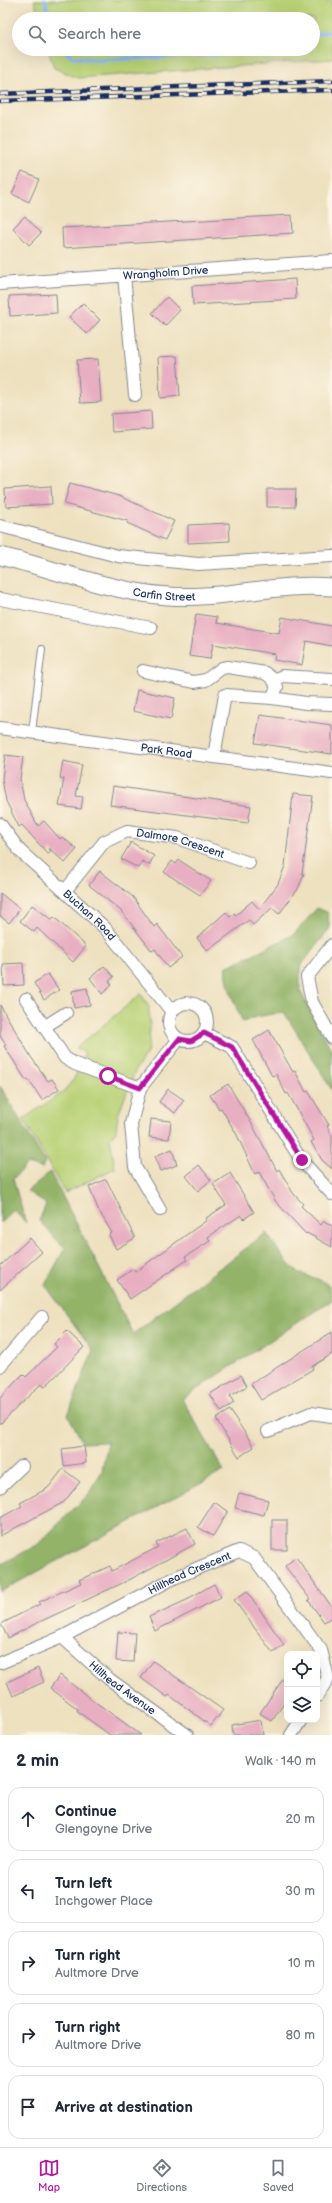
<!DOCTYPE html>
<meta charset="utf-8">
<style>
body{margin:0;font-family:"Balsamiq Sans",sans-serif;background:#f2f2f3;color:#1f2937}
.controls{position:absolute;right:12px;bottom:12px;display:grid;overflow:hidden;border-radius:8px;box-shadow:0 4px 16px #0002}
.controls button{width:36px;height:36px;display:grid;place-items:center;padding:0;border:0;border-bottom:1px solid #e0e1e3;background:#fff;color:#1f2937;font:20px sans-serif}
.stop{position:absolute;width:12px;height:12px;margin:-9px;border:3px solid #b5179e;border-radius:50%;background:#fff}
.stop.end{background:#b5179e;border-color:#fff;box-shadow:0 1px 4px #0008}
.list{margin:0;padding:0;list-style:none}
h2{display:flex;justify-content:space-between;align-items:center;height:52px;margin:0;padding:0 16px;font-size:17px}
h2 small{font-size:13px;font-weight:400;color:#747a83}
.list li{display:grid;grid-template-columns:26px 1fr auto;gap:12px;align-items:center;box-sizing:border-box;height:64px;margin:0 8px 8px;padding:0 8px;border:1px solid #e0e1e3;border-radius:12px}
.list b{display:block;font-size:15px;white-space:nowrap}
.list p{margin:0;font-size:13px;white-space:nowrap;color:#747a83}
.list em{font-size:13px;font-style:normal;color:#747a83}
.icon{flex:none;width:22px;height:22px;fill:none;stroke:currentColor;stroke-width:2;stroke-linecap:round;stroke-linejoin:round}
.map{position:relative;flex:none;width:332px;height:1735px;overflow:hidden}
.search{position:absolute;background:#fff;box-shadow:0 4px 16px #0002;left:12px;right:12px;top:12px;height:44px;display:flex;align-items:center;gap:10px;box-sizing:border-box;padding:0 14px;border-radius:22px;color:#747a83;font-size:15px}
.sheet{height:412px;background:#fff}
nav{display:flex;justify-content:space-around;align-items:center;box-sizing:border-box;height:56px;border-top:1px solid #e0e1e3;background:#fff;font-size:11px;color:#747a83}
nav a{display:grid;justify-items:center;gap:2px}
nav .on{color:#b5179e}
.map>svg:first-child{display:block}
.green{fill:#b8d176;stroke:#6a806a}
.forest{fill:#92b367;stroke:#567162}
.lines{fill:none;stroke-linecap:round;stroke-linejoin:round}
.stream{stroke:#88b9f4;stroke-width:4}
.building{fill:#e8aec2}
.service-casing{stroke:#84888f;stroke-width:8}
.minor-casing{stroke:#84888f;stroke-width:14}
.secondary-casing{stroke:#84888f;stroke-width:19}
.service{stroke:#fff;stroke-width:6}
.minor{stroke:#fff;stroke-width:12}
.secondary{stroke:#fff;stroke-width:17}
.rail-casing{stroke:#1b2f5e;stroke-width:4.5}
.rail{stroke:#fcf5e5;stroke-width:3;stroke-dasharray:9;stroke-linecap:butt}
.route{stroke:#b5179e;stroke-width:5}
.labels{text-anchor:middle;stroke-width:3;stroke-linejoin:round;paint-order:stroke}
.street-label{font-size:11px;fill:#1b2f5e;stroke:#fcf5e5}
</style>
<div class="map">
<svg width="332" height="1735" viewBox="0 0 332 1735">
<rect width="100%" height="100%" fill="#fcf5e5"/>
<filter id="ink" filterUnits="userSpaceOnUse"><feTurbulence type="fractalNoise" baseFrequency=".025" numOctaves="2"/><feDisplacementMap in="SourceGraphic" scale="8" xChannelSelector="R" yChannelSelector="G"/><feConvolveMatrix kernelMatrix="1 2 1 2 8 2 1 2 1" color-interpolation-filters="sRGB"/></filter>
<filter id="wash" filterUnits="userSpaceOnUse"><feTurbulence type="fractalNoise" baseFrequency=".012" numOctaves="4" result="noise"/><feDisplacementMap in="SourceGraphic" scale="16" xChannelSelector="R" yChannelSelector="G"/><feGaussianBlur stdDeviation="0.9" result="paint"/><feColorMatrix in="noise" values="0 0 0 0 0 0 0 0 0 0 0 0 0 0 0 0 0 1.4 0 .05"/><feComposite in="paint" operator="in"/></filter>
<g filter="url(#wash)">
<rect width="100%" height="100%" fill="#eee1c0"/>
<!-- green -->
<g class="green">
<polygon points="34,0 332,0 332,59 78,78 54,68 48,49 313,49 313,19 40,19"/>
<polygon points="141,994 149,1007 150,1030 147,1053 136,1069 118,1115 116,1131 110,1138 115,1168 65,1193 23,1119 62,1093 74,1079 85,1053 76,1048"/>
</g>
<!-- forest -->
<g class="forest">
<path d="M317,908L327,912L330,928L300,967V991L332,1051V1090L284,1012L256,1017L243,1022C234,1004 227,987 226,967L293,935Z"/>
<polygon points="0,1086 45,1162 42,1168 27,1164 13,1179 26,1223 14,1210 0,1223"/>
<path d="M50,1172L133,1334L266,1233C274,1243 285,1262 295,1270C309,1281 332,1274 332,1300L182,1399L224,1471L0,1592V1565L37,1545L88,1495L102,1471L108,1442L83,1443L68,1415L93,1350L45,1285L65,1248L39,1221L46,1204L27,1191Z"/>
</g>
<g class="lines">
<!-- stream -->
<g class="stream">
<polyline points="45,0 50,19"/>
<polyline points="313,35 332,31"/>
<polyline points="63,49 72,57 98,60 215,55 243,49"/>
</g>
</g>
<g id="blocks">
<!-- building -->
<g class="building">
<polygon points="22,172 39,179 29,202 12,194"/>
<polygon points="292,215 293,233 63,248 62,228"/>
<polygon points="25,216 41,233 29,245 13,228"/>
<polygon points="295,279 296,299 193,305 192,286"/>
<polygon points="56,294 57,313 10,316 9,296"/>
<polygon points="167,297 180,310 165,326 152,313"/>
<polygon points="83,303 100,320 87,334 69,317"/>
<polygon points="177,356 180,396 160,398 158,357"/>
<polygon points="98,359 101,402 80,403 77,360"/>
<polygon points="151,411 152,429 112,432 111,414"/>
<polygon points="70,483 119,496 174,521 165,540 127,523 128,521 64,504"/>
<polygon points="51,486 52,504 6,507 5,489"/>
<polygon points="267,489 296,489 295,507 267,507"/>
<polygon points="229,523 230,541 188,543 188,525"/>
<polygon points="196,614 217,617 216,623 279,633 282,617 332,626 332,646 306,641 302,665 274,660 275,654 213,644 210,659 189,656"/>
<polygon points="137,690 175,698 171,719 133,711"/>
<polygon points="260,715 332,725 332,754 255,743"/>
<polygon points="5,755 23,757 20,779 24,800 38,826 44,821 60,839 62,837 77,849 65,863 49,848 51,852 48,854 22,825 19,827 6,801 2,779"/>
<polygon points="63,761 82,765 76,796 83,797 81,809 59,806 64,779 60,778"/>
<polygon points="113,786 251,806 248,823 110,805"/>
<polygon points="293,794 313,796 302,874 304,874 298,889 279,914 272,908 253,925 249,920 207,951 197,938 226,912 230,917 234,913 236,915 252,901 259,909 278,884 285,866"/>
<polygon points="131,842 154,856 149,865 142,861 138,868 121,859"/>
<polygon points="179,860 211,881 200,895 164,872 172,861 176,864"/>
<polygon points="100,871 133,897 154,927 157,924 182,957 168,968 155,949 152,951 121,911 89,885"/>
<polygon points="0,893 20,909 9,923 0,916"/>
<polygon points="32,905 52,920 54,917 86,946 73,962 37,928 34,932 20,921"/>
<polygon points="23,963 24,985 4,986 3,964"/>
<polygon points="104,966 114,977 109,981 112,985 102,994 90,978"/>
<polygon points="48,974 59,990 44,1000 34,983"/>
<polygon points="87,988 90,1005 74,1008 72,991"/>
<polygon points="0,1005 31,1057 48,1081 52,1079 59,1089 42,1100 28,1079 26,1080 4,1046 6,1045 0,1036"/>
<polygon points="269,1030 293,1072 295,1071 306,1092 308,1091 329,1125 327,1126 332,1136 332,1169 322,1160 311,1142 314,1140 288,1093 286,1094 276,1074 272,1076 253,1040"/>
<polygon points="228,1084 253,1126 277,1171 279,1169 293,1193 303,1204 301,1206 321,1225 324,1221 332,1226 332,1247 307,1233 306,1234 276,1202 259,1172 255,1174 237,1135 221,1108 219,1109 210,1095"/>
<polygon points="168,1089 184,1100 175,1113 159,1102"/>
<polygon points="151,1119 171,1121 169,1139 149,1137"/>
<polygon points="172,1149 177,1165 161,1171 155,1156"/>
<polygon points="199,1165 211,1180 198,1191 186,1176"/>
<polygon points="230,1173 254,1212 244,1219 241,1215 208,1237 210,1241 185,1257 187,1260 130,1299 117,1280 133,1269 135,1272 207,1220 206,1218 226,1205 213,1184"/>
<polygon points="106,1179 135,1238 116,1249 109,1235 112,1233 98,1209 89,1187"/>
<polygon points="30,1238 42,1252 0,1290 0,1266"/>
<polygon points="67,1331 84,1347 45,1387 41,1384 0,1424 0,1398 23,1374 26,1377 57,1347 54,1344"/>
<polygon points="332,1332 332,1354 312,1366 313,1369 261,1400 251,1384"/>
<polygon points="241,1375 247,1386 230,1396 234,1403 221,1411 210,1394"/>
<polygon points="230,1410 254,1447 239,1457 216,1419"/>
<polygon points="84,1446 86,1463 64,1466 62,1449"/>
<polygon points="63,1469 80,1482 64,1502 0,1536 0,1518 22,1506 20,1503 48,1488"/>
<polygon points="239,1493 268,1500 264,1515 235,1508"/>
<polygon points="214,1502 228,1511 213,1536 198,1527"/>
<rect x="272" y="1520" width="15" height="30"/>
<polygon points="187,1528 195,1544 129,1580 35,1624 8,1638 1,1624 40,1604 39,1602 81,1583 79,1580 110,1566 112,1571 158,1547 156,1543"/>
<polygon points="296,1557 332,1607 332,1617 324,1622 308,1600 310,1599 285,1566"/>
<polygon points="214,1584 221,1597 155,1631 149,1617 189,1599 189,1598"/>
<polygon points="247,1591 284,1645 273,1653 234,1600"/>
<polygon points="118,1632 135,1633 133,1662 116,1661"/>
<polygon points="153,1661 223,1710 211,1726 169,1695 167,1697 141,1678"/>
<polygon points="38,1668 44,1682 13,1696 7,1682"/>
<polygon points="287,1673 287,1699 272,1721 260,1713"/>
<polygon points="60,1675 87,1696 141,1735 110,1735 77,1711 78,1709 50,1688"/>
<polygon points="261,1720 263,1735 233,1735 232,1725"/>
</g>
</g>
</g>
<g filter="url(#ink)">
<use href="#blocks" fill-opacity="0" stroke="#84888f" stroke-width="1"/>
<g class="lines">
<!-- service casing -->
<g class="service-casing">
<polyline id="service" points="32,732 42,649"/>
</g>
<!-- minor casing -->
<g class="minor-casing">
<g id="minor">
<polyline points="124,275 135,395"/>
<path id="s1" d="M0,284L332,261"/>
<polyline points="0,526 118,556 198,564 332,556"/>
<polyline points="0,599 151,628"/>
<polyline points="143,671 194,682 206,680 222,668 228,667 265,673 273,679 277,687 272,698 225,695 214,756"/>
<polyline points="274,680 282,676 332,679"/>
<polyline points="272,698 306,703 332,704"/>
<path id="s2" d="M0,728L332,773"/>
<path id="s3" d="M0,824L20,851L105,928L172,1012"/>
<path id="s4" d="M65,891L104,842L127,831L177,838L249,863"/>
<polyline points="332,945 307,977 312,1002 332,1038"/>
<polyline points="26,999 65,1058 75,1064 140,1088"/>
<circle cx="188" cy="1022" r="19"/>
<polyline points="44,1027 66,1013"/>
<polyline points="204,1033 232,1047 301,1160 332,1194"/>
<polyline points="160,1210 135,1167 131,1124 140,1088 179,1039"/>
<polyline points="0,1366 42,1317"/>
<polyline points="268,1431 311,1413 332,1416"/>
<polyline points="0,1487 22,1466"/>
<path id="s5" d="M62,1637L109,1679L187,1735"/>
<path id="s6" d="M0,1663L62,1637L174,1578L239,1551L254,1558L321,1650L328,1678L317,1696"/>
<polyline points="291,1735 301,1720"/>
</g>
</g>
<!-- secondary casing -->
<g class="secondary-casing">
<g id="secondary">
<path id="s7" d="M0,556C56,569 111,592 168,596C223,600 278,582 332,587"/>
</g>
</g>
<!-- service -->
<use href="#service" class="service"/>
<!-- minor -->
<use href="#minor" class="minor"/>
<!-- secondary -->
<use href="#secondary" class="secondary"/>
<!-- rail casing -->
<g class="rail-casing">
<g id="rail">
<polyline points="0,94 332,81"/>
<polyline points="0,101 332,90"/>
</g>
</g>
<!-- rail -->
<use href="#rail" class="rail"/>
</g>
</g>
<g class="lines" filter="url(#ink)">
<!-- route -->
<polyline class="route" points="108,1076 140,1088 179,1039 191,1041 204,1033 232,1047 302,1160"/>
</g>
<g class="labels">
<!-- street labels -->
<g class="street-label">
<text dy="4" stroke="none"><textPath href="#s1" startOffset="166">Wrangholm Drive</textPath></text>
<text dy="4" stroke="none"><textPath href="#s7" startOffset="169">Carfin Street</textPath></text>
<text dy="4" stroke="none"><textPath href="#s2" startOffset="168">Park Road</textPath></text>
<text dy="4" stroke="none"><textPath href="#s4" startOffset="143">Dalmore Crescent</textPath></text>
<text dy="4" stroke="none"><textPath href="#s3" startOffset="128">Buchan Road</textPath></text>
<text dy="4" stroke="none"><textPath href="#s6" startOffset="210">Hillhead Crescent</textPath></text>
<text dy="4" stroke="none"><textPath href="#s5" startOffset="79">Hillhead Avenue</textPath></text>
</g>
</g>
</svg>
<div class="controls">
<button><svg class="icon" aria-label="locate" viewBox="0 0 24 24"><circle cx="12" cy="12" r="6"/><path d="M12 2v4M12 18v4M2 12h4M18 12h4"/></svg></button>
<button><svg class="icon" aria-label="layers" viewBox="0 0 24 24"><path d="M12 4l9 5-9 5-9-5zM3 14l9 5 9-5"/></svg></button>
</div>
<div class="stop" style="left:108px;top:1076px"></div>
<div class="stop end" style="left:302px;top:1160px"></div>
<div class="search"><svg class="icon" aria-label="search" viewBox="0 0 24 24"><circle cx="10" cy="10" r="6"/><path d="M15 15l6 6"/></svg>Search here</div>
</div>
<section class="sheet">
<h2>2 min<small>Walk · 140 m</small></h2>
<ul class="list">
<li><svg class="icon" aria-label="ahead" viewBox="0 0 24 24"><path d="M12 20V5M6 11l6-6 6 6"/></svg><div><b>Continue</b><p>Glengoyne Drive</p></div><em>20 m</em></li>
<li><svg class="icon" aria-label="left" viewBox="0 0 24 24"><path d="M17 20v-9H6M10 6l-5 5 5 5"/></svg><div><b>Turn left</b><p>Inchgower Place</p></div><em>30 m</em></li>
<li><svg class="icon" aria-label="right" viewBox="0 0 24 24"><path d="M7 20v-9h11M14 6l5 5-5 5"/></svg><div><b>Turn right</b><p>Aultmore Drve</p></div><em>10 m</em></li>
<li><svg class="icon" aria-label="right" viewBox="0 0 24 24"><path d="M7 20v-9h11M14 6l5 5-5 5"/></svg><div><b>Turn right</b><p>Aultmore Drive</p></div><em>80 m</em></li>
<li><svg class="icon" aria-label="arrive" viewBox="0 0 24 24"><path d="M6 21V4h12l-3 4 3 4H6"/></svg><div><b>Arrive at destination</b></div></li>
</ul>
</section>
<nav>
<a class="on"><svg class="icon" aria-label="map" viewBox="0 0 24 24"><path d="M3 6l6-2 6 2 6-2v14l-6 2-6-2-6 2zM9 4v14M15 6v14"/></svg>Map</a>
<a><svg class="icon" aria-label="directions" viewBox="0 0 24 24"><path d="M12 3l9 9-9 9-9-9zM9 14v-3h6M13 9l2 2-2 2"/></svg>Directions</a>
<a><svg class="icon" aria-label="saved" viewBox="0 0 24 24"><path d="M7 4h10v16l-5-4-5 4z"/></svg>Saved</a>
</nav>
